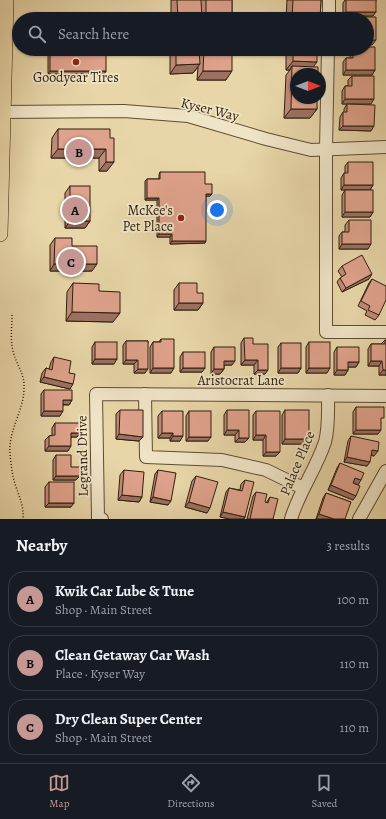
<!DOCTYPE html>
<meta charset="utf-8">
<style>
body{margin:0;font-family:Alegreya,serif;background:#242831;color:#f1f3f6}
.compass{position:absolute;left:290px;top:68px;width:36px;height:36px;border-radius:50%;background:#171b24;box-shadow:0 1px 3px #0004;rotate:90deg}
.you{position:absolute;left:217px;top:210px;width:14px;height:14px;margin:-10px;border:3px solid #fff;border-radius:50%;background:#1a73e8;box-shadow:0 0 0 6px #1a73e833}
.badge{display:grid;place-items:center;width:26px;height:26px;border-radius:50%;background:#c59692;color:#111;font-size:13px;font-weight:700}
.pin{position:absolute;translate:-50% -50%;border:2px solid #fff;box-shadow:0 1px 4px #0006}
.list{margin:0;padding:0;list-style:none}
h2{display:flex;justify-content:space-between;align-items:center;height:52px;margin:0;padding:0 16px;font-size:17px}
h2 small{font-size:13px;font-weight:400;color:#9ea1a6}
.list li{display:grid;grid-template-columns:26px 1fr auto;gap:12px;align-items:center;box-sizing:border-box;height:56px;margin:0 8px 8px;padding:0 8px;border:1px solid #363941;border-radius:16px}
.list b{display:block;font-size:15px;white-space:nowrap}
.list p{margin:0;font-size:13px;white-space:nowrap;color:#9ea1a6}
.list em{font-size:13px;font-style:normal;color:#9ea1a6}
.icon{flex:none;width:22px;height:22px;fill:none;stroke:currentColor;stroke-width:2;stroke-linecap:round;stroke-linejoin:round}
.map{position:relative;flex:none;width:386px;height:519px;overflow:hidden}
.search{position:absolute;background:#171b24;box-shadow:0 1px 3px #0004;left:12px;right:12px;top:12px;height:44px;display:flex;align-items:center;gap:10px;box-sizing:border-box;padding:0 14px;border-radius:22px;color:#9ea1a6;font-size:15px}
.sheet{height:244px;background:#171b24}
nav{display:flex;justify-content:space-around;align-items:center;box-sizing:border-box;height:56px;border-top:1px solid #363941;background:#171b24;font-size:11px;color:#9ea1a6}
nav a{display:grid;justify-items:center;gap:2px}
nav .on{color:#c59692}
.map>svg:first-child{display:block}
.lines{fill:none;stroke-linecap:round;stroke-linejoin:round}
.minor-casing{stroke:#5c4d33;stroke-width:14}
.major-casing{stroke:#2d1f0c;stroke-width:16}
.path{stroke:#2d1f0c;stroke-width:1.5;stroke-dasharray:1 2;stroke-linecap:butt}
.minor{stroke:#f0e4c7;stroke-width:12}
.major{stroke:#e8d6a9;stroke-width:15}
.wall{fill:#c08b78;stroke:#2d1f0c}
.shaded-wall{fill:#9c7162;stroke:#2d1f0c}
.building{fill:#dfa28c;stroke:#2d1f0c}
.poi-dot{fill:#8f2418;stroke:#f0e4c7;stroke-width:1.5}
.labels{text-anchor:middle;stroke-width:3.5;stroke-linejoin:round;paint-order:stroke}
.poi-label{font-size:14px;fill:#2d1f0c;stroke:#f0e4c7}
.street-label{font-size:14px;fill:#2d1f0c;stroke:#f0e4c7}
</style>
<div class="map">
<svg width="386" height="519" viewBox="0 0 386 519">
<rect width="100%" height="100%" fill="#e8d6a9"/>
<filter id="stains"><feTurbulence type="fractalNoise" baseFrequency=".005" numOctaves="4"/><feColorMatrix values="0 0 0 0 .2 0 0 0 0 .09 0 0 0 0 .02 0 0 0 .5 -.17"/></filter>
<radialGradient id="worn" r=".72"><stop offset=".6" stop-color="#630" stop-opacity="0"/><stop offset="1" stop-color="#630" stop-opacity=".3"/></radialGradient>
<g class="lines">
<!-- minor casing -->
<g class="minor-casing">
<g id="minor">
<polyline points="329,19 329,0"/>
<polyline points="328,49 326,149 326,332 386,332"/>
<polyline points="0,112 124,111 188,116 266,139 311,150 386,147"/>
<polyline points="145,394 146,457 222,460 266,470 303,488"/>
<polyline points="102,519 98,519 96,394 386,396"/>
<path d="M291,519C299,492 316,469 325,442C329,427 328,411 328,395"/>
<polyline points="359,519 386,471"/>
</g>
</g>
<!-- major casing -->
<g class="major-casing">
<polyline id="major" points="0,234 6,0"/>
</g>
<!-- path -->
<path class="path" d="M12,315C12,327 10,339 13,351C16,364 25,374 24,388C24,411 8,430 10,454C11,464 12,474 15,484C19,496 24,506 23,519"/>
<!-- minor -->
<use href="#minor" class="minor"/>
<!-- major -->
<use href="#major" class="major"/>
</g>
<!-- wall -->
<g class="wall">
<rect x="171" y="0" width="61" height="19"/>
<polygon points="287,0 321,0 320,19 286,19"/>
<polygon points="345,0 376,0 373,16 343,16 343,3"/>
<polygon points="50,49 106,71 104,74 48,74 48,51"/>
<polygon points="170,49 232,49 226,80 197,80 198,67 193,73 170,74"/>
<polygon points="286,49 317,49 313,67 317,109 310,118 284,118 286,75 290,70 286,70"/>
<polygon points="352,49 367,49 375,70 372,75 343,75 343,62 346,58 350,58 350,51"/>
<polygon points="352,76 371,104 342,104 342,91 345,86 348,86 348,80"/>
<polygon points="347,104 371,131 339,130 340,117 343,112 344,112 344,109"/>
<polygon points="58,129 110,138 107,171 99,171 99,158 51,158 52,138"/>
<polygon points="348,162 373,185 370,190 341,190 341,178 344,173 345,173 345,166"/>
<polygon points="160,172 205,184 210,196 206,196 205,243 170,244 170,237 157,237 157,200 145,200 145,181 147,179 159,179 159,175"/>
<polygon points="70,186 90,221 85,228 65,228 65,193"/>
<polygon points="345,190 373,212 370,217 342,217 342,195"/>
<polygon points="349,220 368,249 339,249 339,236 342,232 345,232 345,225"/>
<polygon points="55,238 72,246 92,271 50,271 50,245"/>
<polygon points="342,266 369,279 342,292 337,282 340,278 342,277 338,271"/>
<polygon points="372,279 379,315 375,320 365,315 367,311 358,306 369,283"/>
<polygon points="73,283 99,291 113,322 66,321 67,292"/>
<polygon points="179,283 197,293 203,303 198,310 174,310 174,290"/>
<polygon points="244,338 253,344 265,374 254,374 254,365 241,365 241,343"/>
<polygon points="161,339 171,373 150,373 150,347 153,342 159,342"/>
<polygon points="385,340 386,340 386,375 379,375 379,366 368,366 368,349 371,344 381,344"/>
<polygon points="126,341 148,341 145,373 134,373 134,364 123,364 123,345"/>
<polygon points="95,342 114,364 92,364 92,347"/>
<polygon points="309,342 327,373 306,373 306,347"/>
<polygon points="281,343 301,368 298,373 278,373 278,347"/>
<polygon points="214,347 232,365 224,365 224,369 220,374 211,374 211,352"/>
<polygon points="337,347 359,362 356,367 348,367 348,370 345,375 334,375 334,352"/>
<polygon points="183,352 202,372 180,372 180,357"/>
<polygon points="54,357 69,373 70,389 40,382 42,373 46,368 49,369 51,362"/>
<polygon points="44,390 72,400 69,405 63,405 60,416 41,416 41,394"/>
<polygon points="356,407 381,422 378,434 353,434 353,412"/>
<polygon points="120,410 139,441 116,439 116,414"/>
<polygon points="227,410 245,442 235,442 235,435 224,435 224,415"/>
<polygon points="285,410 306,444 282,444 282,415"/>
<polygon points="162,411 180,441 170,441 170,438 158,438 158,416"/>
<polygon points="189,411 208,441 186,441 186,416"/>
<polygon points="256,411 276,456 263,456 263,440 253,440 253,415"/>
<polygon points="55,423 80,433 77,437 71,437 68,451 45,451 45,440 49,436 52,436 52,428"/>
<polygon points="351,436 374,456 371,455 367,466 344,462 348,441"/>
<polygon points="56,455 71,467 76,480 53,480 53,460"/>
<polygon points="340,463 358,485 353,483 353,500 328,490 337,468"/>
<polygon points="124,470 142,497 139,502 118,500 120,475"/>
<polygon points="158,470 168,505 150,502 155,474"/>
<polygon points="196,476 207,513 185,507 192,481"/>
<polygon points="245,480 245,517 244,519 230,519 220,517 226,492 229,488 240,490 241,484"/>
<polygon points="49,482 71,507 45,507 45,487"/>
<polygon points="256,492 265,502 266,503 270,497 273,519 247,519 253,496"/>
<polygon points="326,493 351,502 316,519 323,498"/>
</g>
<!-- shaded-wall -->
<g class="shaded-wall">
<polygon points="346,12 376,12 373,16 343,16"/>
<polygon points="367,40 376,40 372,45 367,45"/>
<polygon points="293,61 317,62 311,70 292,66 290,70 286,70"/>
<polygon points="200,64 193,73 170,74 176,65"/>
<polygon points="346,70 375,70 372,75 343,75"/>
<polygon points="50,71 106,71 104,74 48,74"/>
<polygon points="203,71 232,71 226,80 197,80"/>
<polygon points="345,99 374,99 371,104 342,104"/>
<polygon points="291,109 317,109 310,118 284,118"/>
<polygon points="343,126 374,126 371,131 339,130"/>
<polygon points="58,149 106,149 99,158 51,158"/>
<polygon points="106,162 114,162 107,171 99,171"/>
<polygon points="344,185 373,185 370,190 341,190"/>
<polygon points="206,194 212,194 210,196 204,196"/>
<polygon points="147,198 159,198 157,200 145,200"/>
<polygon points="345,212 373,212 370,217 342,217"/>
<polygon points="70,221 90,221 85,228 65,228"/>
<polygon points="159,234 172,234 170,237 157,237"/>
<polygon points="172,241 206,241 205,243 170,244"/>
<polygon points="342,244 371,244 368,249 339,249"/>
<polygon points="54,264 97,264 92,271 50,271"/>
<polygon points="372,274 369,279 342,292 346,288"/>
<polygon points="179,303 203,303 198,310 174,310"/>
<polygon points="72,312 120,313 113,322 66,321"/>
<polygon points="95,359 117,359 114,364 92,364"/>
<polygon points="126,360 138,360 134,364 123,364"/>
<polygon points="245,360 258,360 254,365 241,365"/>
<polygon points="224,361 235,361 232,365 220,365"/>
<polygon points="371,361 382,361 379,366 368,366"/>
<polygon points="348,362 359,362 356,367 345,367"/>
<polygon points="153,368 174,368 171,373 150,373"/>
<polygon points="183,368 205,368 202,372 180,372"/>
<polygon points="281,368 301,368 298,373 278,373"/>
<polygon points="309,368 330,368 327,373 306,373"/>
<polygon points="138,369 148,369 145,373 134,373"/>
<polygon points="214,369 224,369 220,374 211,374"/>
<polygon points="258,370 268,370 265,374 254,374"/>
<polygon points="337,370 348,370 345,375 334,375"/>
<polygon points="383,370 386,370 386,375 379,375"/>
<polygon points="44,377 73,384 70,389 40,382"/>
<polygon points="63,400 72,400 69,405 60,404"/>
<polygon points="44,411 63,411 60,416 41,416"/>
<polygon points="227,430 239,430 235,435 224,435"/>
<polygon points="356,430 381,430 378,434 353,434"/>
<polygon points="71,433 80,433 77,437 68,437"/>
<polygon points="162,433 173,433 170,438 158,438"/>
<polygon points="119,434 143,437 139,441 116,439"/>
<polygon points="256,435 266,435 263,440 253,440"/>
<polygon points="173,436 183,436 180,441 170,441"/>
<polygon points="189,437 211,437 208,441 186,441"/>
<polygon points="239,438 249,438 245,442 235,442"/>
<polygon points="285,439 309,439 306,444 282,444"/>
<polygon points="49,446 71,446 68,451 45,451"/>
<polygon points="372,450 378,451 374,456 369,455"/>
<polygon points="266,452 280,452 276,456 263,456"/>
<polygon points="347,457 370,462 367,466 344,462"/>
<polygon points="56,476 80,476 76,480 53,480"/>
<polygon points="355,478 361,480 358,485 352,482"/>
<polygon points="331,485 356,496 353,500 328,490"/>
<polygon points="122,495 142,497 139,502 118,500"/>
<polygon points="153,497 171,501 168,505 150,502"/>
<polygon points="189,502 210,508 207,513 185,507"/>
<polygon points="49,503 74,503 71,507 45,507"/>
<polygon points="223,512 245,517 244,519 230,519 220,517"/>
<polygon points="319,514 334,519 316,519"/>
</g>
<!-- building -->
<g class="building">
<polygon points="177,0 201,0 202,19 178,19"/>
<rect x="206" y="0" width="26" height="19"/>
<polygon points="293,0 321,0 320,19 292,19"/>
<rect x="346" y="0" width="30" height="12"/>
<polygon points="357,17 376,17 376,40 367,40 367,19 357,19"/>
<polygon points="367,47 375,47 375,70 346,70 346,58 353,58 353,49 367,49"/>
<rect x="50" y="49" width="56" height="22"/>
<polygon points="176,49 199,49 200,64 176,65"/>
<polygon points="204,49 232,49 232,71 203,71"/>
<polygon points="293,49 317,49 317,62 293,61"/>
<polygon points="292,66 318,67 318,74 296,74 296,98 317,98 317,109 291,109"/>
<polygon points="352,76 374,76 374,99 345,99 345,86 352,86"/>
<polygon points="347,104 375,105 374,126 343,126 343,112 347,112"/>
<polygon points="58,129 110,129 110,138 114,138 114,162 106,162 106,149 58,149"/>
<polygon points="348,162 373,162 373,185 344,185 344,173 348,173"/>
<polygon points="160,172 205,172 205,184 212,184 212,194 206,194 206,241 172,241 172,234 159,234 159,198 147,198 147,179 160,179"/>
<rect x="70" y="186" width="20" height="35"/>
<rect x="345" y="190" width="28" height="22"/>
<polygon points="349,220 371,220 371,244 342,244 342,232 349,232"/>
<polygon points="55,238 72,238 72,246 97,246 97,264 54,264"/>
<polygon points="362,255 372,274 346,288 340,278 346,274 342,266"/>
<polygon points="372,279 386,286 386,300 379,315 368,310 370,306 361,301"/>
<polygon points="73,283 99,284 99,291 120,292 120,313 72,312"/>
<polygon points="179,283 197,283 197,293 203,293 203,303 179,303"/>
<polygon points="244,338 253,338 253,344 268,344 268,370 258,370 258,360 245,360"/>
<polygon points="161,339 174,339 174,368 153,368 153,342 161,342"/>
<polygon points="385,340 386,340 386,370 383,370 382,361 371,361 371,344 385,344"/>
<polygon points="126,341 148,341 148,369 138,369 138,360 126,360"/>
<rect x="95" y="342" width="22" height="17"/>
<rect x="309" y="342" width="21" height="26"/>
<rect x="281" y="343" width="20" height="25"/>
<polygon points="214,347 235,347 235,361 224,361 224,369 214,369"/>
<polygon points="337,347 359,347 359,362 348,362 348,370 337,370"/>
<rect x="183" y="352" width="22" height="16"/>
<polygon points="54,357 71,361 69,373 75,374 73,384 44,377 46,368 52,370"/>
<polygon points="44,390 72,390 72,400 63,400 63,411 44,411"/>
<polygon points="356,407 384,407 384,418 381,418 381,430 356,430"/>
<polygon points="120,410 143,410 143,437 119,434"/>
<polygon points="227,410 249,410 249,438 239,438 239,430 227,430"/>
<rect x="285" y="410" width="24" height="29"/>
<polygon points="162,411 183,411 183,436 173,436 173,433 162,433"/>
<rect x="189" y="411" width="22" height="26"/>
<polygon points="256,411 280,411 280,452 266,452 266,435 256,435"/>
<polygon points="55,423 80,423 80,433 71,433 71,446 49,446 49,436 55,435"/>
<polygon points="351,436 379,442 378,451 372,450 370,462 347,457"/>
<polygon points="56,455 71,455 71,467 80,467 80,476 56,476"/>
<polygon points="340,463 364,473 361,480 355,478 353,483 360,486 356,496 331,485"/>
<polygon points="124,470 144,472 142,497 122,495"/>
<polygon points="158,470 176,473 171,501 153,497"/>
<polygon points="196,476 218,482 210,508 189,502"/>
<polygon points="245,480 254,482 245,517 223,512 229,488 242,491"/>
<rect x="49" y="482" width="25" height="21"/>
<polygon points="256,492 267,494 265,502 268,503 270,497 278,499 273,519 250,519"/>
<polygon points="326,493 351,502 345,519 334,519 319,514"/>
</g>
<!-- markers -->
<g class="poi-dot">
<circle cx="76" cy="62" r="4"/>
<circle cx="181" cy="218" r="4"/>
</g>
<g class="labels">
<!-- poi labels -->
<g class="poi-label">
<text x="76" y="82">Goodyear Tires</text>
<text x="173" y="215" text-anchor="end">McKee's<tspan x="173" dy="16">Pet Place</tspan></text>
</g>
<!-- street labels -->
<g class="street-label">
<text transform="translate(210 109) rotate(14)" y="5">Kyser Way</text>
<text x="241" y="385">Aristocrat Lane</text>
<text transform="translate(82 456) rotate(-91)" y="5">Legrand Drive</text>
<text transform="translate(297 463) rotate(-67)" y="5">Palace Place</text>
</g>
</g>
<rect width="100%" height="100%" filter="url(#stains)"/>
<rect width="100%" height="100%" fill="url(#worn)"/>
</svg>
<svg class="compass" viewBox="-18 -18 36 36"><path d="M0-13l5 13h-10z" fill="#e53935"/><path d="M0 13l5-13h-10z" fill="#9ea1a6"/></svg>
<div class="you"></div>
<div class="pin badge" style="left:75px;top:210px">A</div>
<div class="pin badge" style="left:79px;top:152px">B</div>
<div class="pin badge" style="left:71px;top:262px">C</div>
<div class="search"><svg class="icon" aria-label="search" viewBox="0 0 24 24"><circle cx="10" cy="10" r="6"/><path d="M15 15l6 6"/></svg>Search here</div>
</div>
<section class="sheet">
<h2>Nearby<small>3 results</small></h2>
<ul class="list">
<li><span class="badge">A</span><div><b>Kwik Car Lube &amp; Tune</b><p>Shop · Main Street</p></div><em>100 m</em></li>
<li><span class="badge">B</span><div><b>Clean Getaway Car Wash</b><p>Place · Kyser Way</p></div><em>110 m</em></li>
<li><span class="badge">C</span><div><b>Dry Clean Super Center</b><p>Shop · Main Street</p></div><em>110 m</em></li>
</ul>
</section>
<nav>
<a class="on"><svg class="icon" aria-label="map" viewBox="0 0 24 24"><path d="M3 6l6-2 6 2 6-2v14l-6 2-6-2-6 2zM9 4v14M15 6v14"/></svg>Map</a>
<a><svg class="icon" aria-label="directions" viewBox="0 0 24 24"><path d="M12 3l9 9-9 9-9-9zM9 14v-3h6M13 9l2 2-2 2"/></svg>Directions</a>
<a><svg class="icon" aria-label="saved" viewBox="0 0 24 24"><path d="M7 4h10v16l-5-4-5 4z"/></svg>Saved</a>
</nav>
